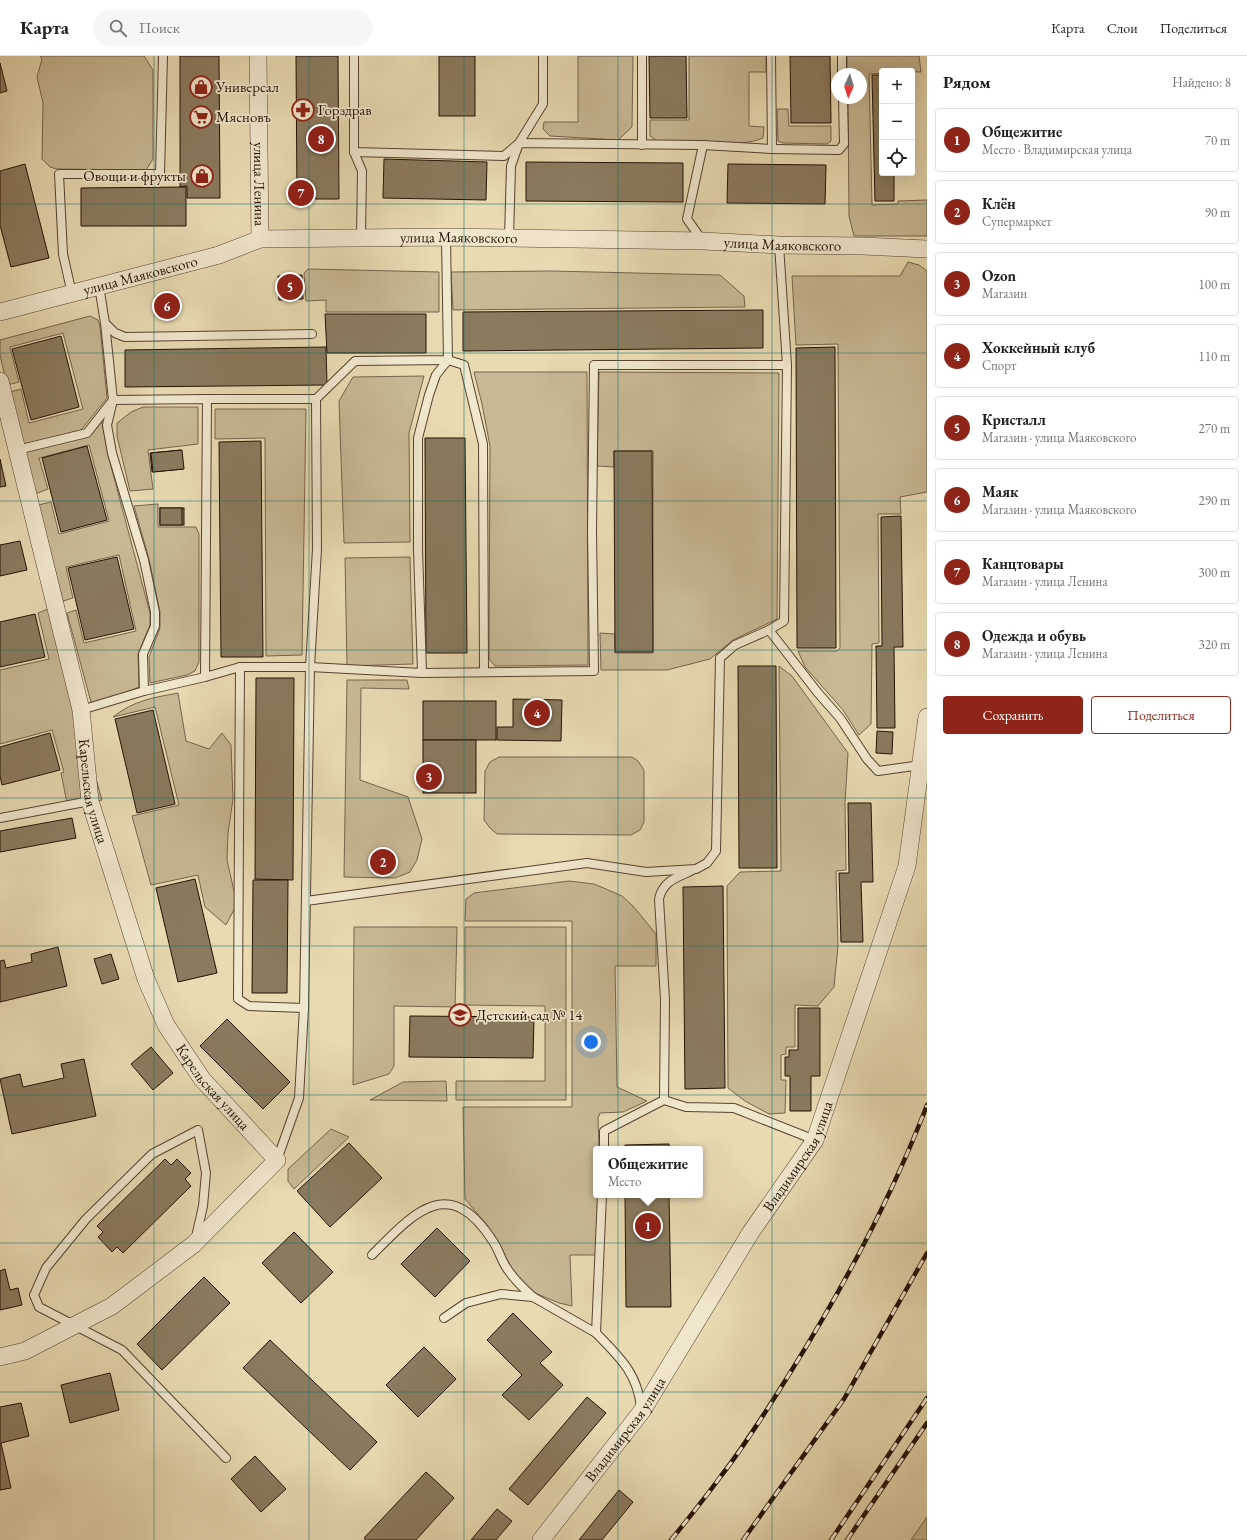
<!DOCTYPE html>
<html lang="ru">
<meta charset="utf-8">
<style>
body{margin:0;font-family:"EB Garamond",serif;background:#f6f6f6;color:#202124}
.controls{position:absolute;right:12px;top:12px;display:grid;overflow:hidden;border-radius:4px;box-shadow:0 4px 16px #0002}
.controls button{width:36px;height:36px;display:grid;place-items:center;padding:0;border:0;border-bottom:1px solid #e0e0e0;background:#fff;color:#202124;font:20px sans-serif}
.compass{position:absolute;left:831px;top:12px;width:36px;height:36px;border-radius:50%;background:#fff;box-shadow:0 4px 16px #0002;rotate:184deg}
.you{position:absolute;left:591px;top:986px;width:14px;height:14px;margin:-10px;border:3px solid #fff;border-radius:50%;background:#1a73e8;box-shadow:0 0 0 6px #1a73e833}
.badge{display:grid;place-items:center;width:26px;height:26px;border-radius:50%;background:#8f2418;color:#fff;font-size:13px;font-weight:700}
.pin{position:absolute;translate:-50% -50%;border:2px solid #fff;box-shadow:0 1px 4px #0006}
.popup{position:absolute;left:593px;top:1090px;width:110px;height:52px;box-sizing:border-box;display:grid;place-content:center;border-radius:4px;background:#fff;filter:drop-shadow(0 1px 3px #0005);font-size:13px;white-space:nowrap;color:#757577}
.popup b{font-size:15px;color:#202124}
.popup::after{content:'';position:absolute;left:50%;top:100%;margin-left:-8px;border:8px solid transparent;border-top-color:#fff}
.list{margin:0;padding:0;list-style:none}
h2{display:flex;justify-content:space-between;align-items:center;height:52px;margin:0;padding:0 16px;font-size:17px}
h2 small{font-size:13px;font-weight:400;color:#757577}
.list li{display:grid;grid-template-columns:26px 1fr auto;gap:12px;align-items:center;box-sizing:border-box;height:64px;margin:0 8px 8px;padding:0 8px;border:1px solid #e0e0e0;border-radius:4px}
.list b{display:block;font-size:15px;white-space:nowrap}
.list p{margin:0;font-size:13px;white-space:nowrap;color:#757577}
.list em{font-size:13px;font-style:normal;color:#757577}
.actions{display:flex;gap:8px;padding:12px 16px}
.actions a{flex:1;padding:9px 0;border:1px solid #8f2418;border-radius:4px;text-align:center;font-size:14px;color:#8f2418}
.actions .main{background:#8f2418;color:#fff}
.icon{flex:none;width:22px;height:22px;fill:none;stroke:currentColor;stroke-width:2;stroke-linecap:round;stroke-linejoin:round}
.map{position:relative;flex:none;width:927px;height:1484px;overflow:hidden}
header{display:flex;align-items:center;gap:24px;box-sizing:border-box;height:56px;padding:0 20px;background:#fff;border-bottom:1px solid #e0e0e0}
header strong{font-size:19px}
nav{display:flex;gap:22px;margin-inline-start:auto;font-size:14px}
.search{width:280px;height:36px;background:#f6f6f6;display:flex;align-items:center;gap:10px;box-sizing:border-box;padding:0 14px;border-radius:22px;color:#757577;font-size:15px}
main{display:flex}
aside{flex:1;background:#fff}
.map>svg:first-child{display:block}
.green{fill:#c8b894;stroke:#76644c}
.building{fill:#8b7a5e;stroke:#251104}
.lines{fill:none;stroke-linecap:round;stroke-linejoin:round}
.service-casing{stroke:#564330;stroke-width:10}
.minor-casing{stroke:#564330;stroke-width:18}
.service{stroke:#f1e7cd;stroke-width:8}
.minor{stroke:#f1e7cd;stroke-width:17}
.rail-casing{stroke:#251104;stroke-width:4.5}
.rail{stroke:#f1e7cd;stroke-width:3;stroke-dasharray:9;stroke-linecap:butt}
.grid{fill:none;stroke:#0f766e;stroke-width:1;stroke-opacity:0.55}
.labels{text-anchor:middle;stroke-width:3.5;stroke-linejoin:round;paint-order:stroke}
.poi-label{font-size:15px;fill:#251104;stroke:#f1e7cd;text-anchor:start}
.street-label{font-size:15px;fill:#251104;stroke:#f1e7cd}
</style>
<header>
<strong>Карта</strong>
<div class="search"><svg class="icon" aria-label="search" viewBox="0 0 24 24"><circle cx="10" cy="10" r="6"/><path d="M15 15l6 6"/></svg>Поиск</div>
<nav><a>Карта</a><a>Слои</a><a>Поделиться</a></nav>
</header>
<main>
<div class="map">
<svg width="927" height="1484" viewBox="0 0 927 1484">
<rect width="100%" height="100%" fill="#e9dab2"/>
<filter id="stains"><feTurbulence type="fractalNoise" baseFrequency=".005" numOctaves="4"/><feColorMatrix values="0 0 0 0 .2 0 0 0 0 .09 0 0 0 0 .02 0 0 0 .5 -.17"/></filter>
<radialGradient id="worn" r=".72"><stop offset=".6" stop-color="#630" stop-opacity="0"/><stop offset="1" stop-color="#630" stop-opacity=".3"/></radialGradient>
<!-- green -->
<g class="green">
<polygon points="40,0 144,0 153,14 153,103 146,114 57,113 50,111 42,103 43,47 37,21 42,3"/>
<polygon points="578,0 633,0 632,71 618,84 550,80 543,73 544,66 578,66"/>
<path d="M689,0H766V16H749V70L764,71L763,82C738,93 685,86 657,85L650,80V64H689Z"/>
<polygon points="847,0 919,0 921,16 882,15 882,17 869,18 872,149 898,148 898,145 927,144 927,180 854,180 849,160 848,42 861,42 861,18 847,18"/>
<polygon points="777,53 788,53 789,70 831,70 831,85 827,88 783,87 778,85"/>
<polygon points="908,206 919,209 927,215 927,436 900,441 901,458 878,458 879,587 872,588 871,668 859,679 843,654 805,611 798,595 837,595 840,592 838,288 796,289 792,220 900,220"/>
<polygon points="308,213 439,216 439,256 326,256 326,244 306,245 304,217"/>
<polygon points="552,215 720,219 744,240 745,251 453,254 451,216"/>
<polygon points="90,260 98,264 100,270 107,342 81,374 22,389 10,336 21,333 29,367 83,353 63,277 10,291 19,326 7,329 0,299 0,284"/>
<polygon points="474,316 587,316 588,609 495,610 489,603 490,390 482,348"/>
<polygon points="599,316 779,317 777,563 733,584 710,603 667,614 601,614 600,577 615,578 615,597 653,597 653,395 614,395 614,411 597,410"/>
<polygon points="424,320 409,377 410,486 344,487 339,345 353,321"/>
<polygon points="143,351 198,351 198,388 148,394 153,433 130,435 117,380 117,367 131,356"/>
<polygon points="215,353 306,353 302,599 266,600 265,382 215,383"/>
<polygon points="102,366 108,399 150,557 150,569 138,598 139,631 92,650 67,557 76,554 84,587 136,575 119,499 66,511 73,542 63,545 38,449 51,446 59,478 109,465 89,389 39,402 48,433 35,438 24,399 27,395 89,380"/>
<polygon points="158,448 158,471 196,471 199,478 199,606 195,615 187,619 150,627 149,601 160,572 160,556 149,503 134,450"/>
<polygon points="410,501 413,608 347,610 345,502"/>
<polygon points="48,553 102,744 68,752 61,717 64,716 52,674 0,688 0,614 49,603 38,557"/>
<polygon points="779,610 792,620 848,697 845,747 846,814 836,815 838,890 834,931 818,950 795,949 795,991 786,991 786,998 781,999 781,1024 786,1024 785,1057 769,1058 745,1045 728,1032 727,830 740,816 781,815"/>
<polygon points="347,624 407,624 409,633 361,632 360,724 408,741 422,783 417,804 410,816 395,822 344,821"/>
<path d="M178,637L186,685L209,693L222,677L231,689L233,743L228,777L227,804L237,848L226,869L205,851L198,819L151,829L132,760L179,749L155,651L113,661C135,644 152,642 178,637Z"/>
<polygon points="499,701 632,701 638,705 644,714 644,766 640,774 631,779 497,778 490,772 484,764 485,715 490,706"/>
<polygon points="569,825 594,828 606,833 622,840 633,850 656,878 656,910 615,910 617,1031 647,1045 623,1056 600,1057 598,1062 599,1093 596,1093 596,1139 600,1139 601,1199 570,1199 572,1250 559,1247 535,1237 521,1224 511,1211 487,1169 465,1143 463,1051 572,1051 572,865 465,865 466,843 474,837"/>
<polygon points="354,871 457,871 455,951 394,950 394,1010 389,1018 353,1029"/>
<polygon points="465,871 566,871 566,1044 456,1044 456,1025 545,1025 545,950 465,949"/>
<polygon points="446,1025 447,1045 370,1044 403,1026"/>
<polygon points="331,1073 349,1081 294,1133 288,1125 288,1113"/>
<polygon points="927,1461 927,1484 911,1484"/>
</g>
<!-- building -->
<g class="building">
<polygon points="180,0 219,0 220,142 187,142 187,130 180,131"/>
<polygon points="296,0 338,0 339,143 297,143"/>
<rect x="439" y="0" width="36" height="60"/>
<polygon points="649,0 686,0 687,62 650,62"/>
<polygon points="790,0 830,0 831,67 791,67"/>
<polygon points="0,7 7,35 0,37"/>
<polygon points="872,19 882,19 882,117 894,117 894,145 875,145"/>
<polygon points="384,103 487,106 486,144 383,142"/>
<polygon points="526,106 683,107 683,146 526,145"/>
<polygon points="25,108 49,202 11,211 0,169 0,115"/>
<polygon points="728,108 826,109 825,148 727,147"/>
<polygon points="186,131 186,170 81,170 81,132"/>
<polygon points="302,219 303,243 279,244 278,220"/>
<polygon points="175,240 178,256 159,260 155,244"/>
<polygon points="763,254 763,292 463,295 463,256"/>
<polygon points="325,258 426,258 426,297 327,297"/>
<polygon points="61,280 79,351 31,364 12,293"/>
<polygon points="326,291 327,329 125,331 125,294"/>
<polygon points="835,291 836,592 797,592 796,292"/>
<polygon points="425,382 465,382 467,597 426,597"/>
<polygon points="261,385 263,601 221,601 219,386"/>
<polygon points="87,390 107,464 61,476 42,402"/>
<polygon points="181,394 183,413 152,416 150,397"/>
<polygon points="182,394 184,413 153,416 151,397"/>
<polygon points="614,395 652,395 653,596 615,596"/>
<polygon points="0,403 6,430 0,431"/>
<rect x="160" y="452" width="24" height="17"/>
<rect x="160" y="452" width="22" height="17"/>
<polygon points="901,460 903,591 894,591 895,672 877,672 876,590 882,590 881,461"/>
<polygon points="20,485 27,514 0,520 0,489"/>
<polygon points="117,501 134,573 85,584 68,512"/>
<polygon points="35,558 45,601 0,611 0,566"/>
<polygon points="738,610 776,610 777,812 739,812"/>
<polygon points="256,622 294,622 293,824 255,823"/>
<polygon points="513,643 562,644 561,685 497,684 497,671 513,671"/>
<rect x="423" y="645" width="73" height="39"/>
<polygon points="153,654 175,748 137,757 115,663"/>
<polygon points="877,675 893,676 892,698 876,697"/>
<polygon points="50,677 60,714 2,729 0,720 0,691"/>
<rect x="423" y="684" width="53" height="53"/>
<polygon points="848,747 871,747 873,826 861,826 863,886 841,886 839,817 849,817"/>
<polygon points="72,762 76,782 0,796 0,775"/>
<polygon points="195,823 217,917 178,926 156,832"/>
<polygon points="253,824 288,824 287,937 252,937"/>
<polygon points="723,830 725,1032 685,1033 683,831"/>
<polygon points="58,891 67,930 0,946 0,905 4,904 6,912 32,906 31,898"/>
<polygon points="111,898 119,923 102,928 94,903"/>
<polygon points="798,952 820,952 820,1020 811,1020 811,1055 790,1055 790,1020 785,1020 785,1001 789,1001 789,994 798,994"/>
<polygon points="410,960 534,961 533,1002 409,1001"/>
<polygon points="227,963 290,1026 263,1053 200,990"/>
<polygon points="151,991 173,1017 153,1034 131,1008"/>
<polygon points="84,1003 96,1060 12,1078 0,1023 20,1018 23,1031 64,1022 61,1008"/>
<polygon points="349,1087 382,1122 330,1171 297,1135"/>
<polygon points="669,1088 669,1093 625,1093 625,1089"/>
<polygon points="165,1103 171,1109 177,1103 191,1117 185,1123 191,1130 123,1197 117,1191 112,1196 98,1181 103,1176 97,1170"/>
<polygon points="625,1139 669,1139 671,1251 626,1251"/>
<polygon points="437,1172 470,1205 435,1241 401,1208"/>
<polygon points="294,1176 333,1216 301,1247 262,1207"/>
<polygon points="5,1213 10,1234 18,1232 22,1249 0,1254 0,1215"/>
<polygon points="204,1221 230,1247 162,1314 137,1288"/>
<polygon points="513,1257 552,1296 540,1307 563,1329 529,1364 502,1339 522,1319 487,1284"/>
<polygon points="270,1284 377,1386 350,1414 243,1312"/>
<polygon points="424,1291 456,1323 418,1361 386,1329"/>
<polygon points="110,1317 119,1354 70,1367 61,1329"/>
<polygon points="587,1341 606,1357 528,1449 509,1433"/>
<polygon points="21,1347 29,1380 1,1387 11,1432 0,1434 0,1351"/>
<polygon points="255,1400 286,1433 261,1456 231,1423"/>
<polygon points="426,1416 454,1442 416,1484 366,1484 364,1482"/>
<polygon points="619,1434 633,1446 602,1484 579,1484"/>
<polygon points="497,1453 512,1465 496,1484 471,1484"/>
</g>
<g class="lines">
<!-- service casing -->
<g class="service-casing">
<g id="service">
<polyline points="354,0 354,96 504,100 519,87 543,48 543,0"/>
<polyline points="642,0 642,89"/>
<polyline points="842,0 842,18"/>
<polyline points="772,93 839,94 844,88 843,42"/>
<polyline points="354,96 362,115 361,181"/>
<polyline points="509,182 511,110 519,87 703,89 772,93 771,0"/>
<polyline points="702,184 687,163 703,89"/>
<polyline points="99,230 105,267 113,344 107,369 112,397 144,504 155,556 155,570 143,598 144,635"/>
<polyline points="72,238 63,198 59,118 160,118 163,0"/>
<polyline points="105,267 115,277 125,281 312,278"/>
<polyline points="207,343 316,343"/>
<polyline points="17,394 87,377 113,344 207,343 205,621 144,635 81,654"/>
<polyline points="769,574 818,637 840,662 867,703 878,715 921,709"/>
<polyline points="240,611 310,611 422,617 418,493 418,382 429,339 436,319 448,304 464,309 483,388 484,616"/>
<polyline points="422,617 594,615 592,475 594,309 787,309 779,189"/>
<polyline points="205,621 240,611 238,943 249,950 304,952"/>
<polyline points="0,762 90,745"/>
<polyline points="306,845 587,807 646,816 696,813 707,807 716,795 720,602 735,589 769,574 784,565 787,309"/>
<polyline points="664,1044 686,1051 734,1052 815,1084"/>
<path d="M604,1093V1075L664,1044L665,944L659,843C663,825 676,822 691,815"/>
<polyline points="277,1104 299,1042 304,952 310,611 317,493 316,343 355,305 448,304 446,181"/>
<path d="M602,1139L596,1277C619,1301 637,1316 641,1351"/>
<polyline points="196,1181 203,1150 206,1117 198,1074 152,1098 86,1163 46,1212 34,1239 39,1251 122,1294 226,1402"/>
<path d="M372,1199C412,1159 448,1116 492,1184C499,1193 501,1205 508,1214C515,1224 524,1233 533,1241"/>
<polyline points="444,1262 466,1247 501,1238 533,1241 596,1277"/>
</g>
</g>
<!-- minor casing -->
<g class="minor-casing">
<g id="minor">
<path id="s1" d="M258,0L260,183"/>
<path id="s2" d="M0,256L219,199L260,183L446,181L703,185L779,189L863,190L927,193"/>
<path id="s3" d="M0,325L81,654L90,745L146,923L166,969L202,1023L277,1104L194,1188L112,1250L25,1295L0,1301"/>
<path id="s4" d="M541,1484L642,1355L751,1176L815,1084L907,810L927,661"/>
</g>
</g>
<!-- service -->
<use href="#service" class="service"/>
<!-- minor -->
<use href="#minor" class="minor"/>
<!-- rail casing -->
<g class="rail-casing">
<g id="rail">
<path d="M671,1484C688,1463 705,1442 721,1420C746,1388 768,1352 790,1317C843,1232 891,1143 927,1049"/>
<polyline points="743,1484 844,1343 927,1197"/>
<polyline points="831,1484 927,1342"/>
<polyline points="847,1484 927,1367"/>
</g>
</g>
<!-- rail -->
<use href="#rail" class="rail"/>
</g>
<!-- grid -->
<path class="grid" d="M154,0V1484M309,0V1484M464,0V1484M618,0V1484M772,0V1484M0,148H927M0,297H927M0,445H927M0,594H927M0,742H927M0,890H927M0,1039H927M0,1187H927M0,1336H927"/>
<!-- icons -->
<defs>
<g id="shop-ring" transform="scale(1.15)"><circle r="9.5" fill="#f1e7cd" stroke="#8f2418" stroke-width="1.5"/><path d="M-5-2.5h2.3a2.7 3.5 0 0 1 5.4 0H5L5.5 6h-11ZM-1.5-2.5h3a1.5 2.3 0 0 0-3 0Z" fill="#8f2418"/></g>
<g id="pharmacy-ring" transform="scale(1.15)"><circle r="9.5" fill="#f1e7cd" stroke="#8f2418" stroke-width="1.5"/><path d="M-2-6h4v4h4v4h-4v4h-4v-4h-4v-4h4Z" fill="#8f2418"/></g>
<g id="supermarket-ring" transform="scale(1.15)"><circle r="9.5" fill="#f1e7cd" stroke="#8f2418" stroke-width="1.5"/><path d="M-6-5.5h2.5l.6 2H6L4.5 2H-2.5L-4.4-4H-6ZM-1.5 3.2a1.3 1.3 0 1 0 .1 0ZM3 3.2a1.3 1.3 0 1 0 .1 0Z" fill="#8f2418"/></g>
<g id="school-ring" transform="scale(1.15)"><circle r="9.5" fill="#f1e7cd" stroke="#8f2418" stroke-width="1.5"/><path d="M0-5L7-2L0 1L-7-2ZM-4 1L0 2.5L4 1V4Q0 6-4 4Z" fill="#8f2418"/></g>
</defs>
<g fill-rule="evenodd">
<use href="#shop-ring" x="201" y="31"/>
<use href="#pharmacy-ring" x="303" y="54"/>
<use href="#supermarket-ring" x="201" y="61"/>
<use href="#shop-ring" x="202" y="120"/>
<use href="#school-ring" x="460" y="959"/>
</g>
<g class="labels">
<!-- poi labels -->
<g class="poi-label">
<text x="216" y="36">Универсал</text>
<text x="318" y="59">Горздрав</text>
<text x="216" y="66">Мясновъ</text>
<text x="186" y="125" text-anchor="end">Овощи и фрукты</text>
<text x="476" y="964">Детский сад № 14</text>
</g>
<!-- street labels -->
<g class="street-label">
<text dy="5" stroke="none"><textPath href="#s1" startOffset="128">улица Ленина</textPath></text>
<text dy="5" stroke="none"><textPath href="#s2" startOffset="469">улица Маяковского</textPath></text>
<text dy="5" stroke="none"><textPath href="#s2" startOffset="793">улица Маяковского</textPath></text>
<text dy="5" stroke="none"><textPath href="#s2" startOffset="145">улица Маяковского</textPath></text>
<text dy="5" stroke="none"><textPath href="#s3" startOffset="421">Карельская улица</textPath></text>
<text dy="5" stroke="none"><textPath href="#s3" startOffset="745">Карельская улица</textPath></text>
<text dy="5" stroke="none"><textPath href="#s4" startOffset="463">Владимирская улица</textPath></text>
<text dy="5" stroke="none"><textPath href="#s4" startOffset="139">Владимирская улица</textPath></text>
</g>
</g>
<rect width="100%" height="100%" filter="url(#stains)"/>
<rect width="100%" height="100%" fill="url(#worn)"/>
</svg>
<div class="controls">
<button>+</button>
<button>−</button>
<button><svg class="icon" aria-label="locate" viewBox="0 0 24 24"><circle cx="12" cy="12" r="6"/><path d="M12 2v4M12 18v4M2 12h4M18 12h4"/></svg></button>
</div>
<svg class="compass" viewBox="-18 -18 36 36"><path d="M0-13l5 13h-10z" fill="#e53935"/><path d="M0 13l5-13h-10z" fill="#757577"/></svg>
<div class="you"></div>
<div class="pin badge" style="left:648px;top:1170px">1</div>
<div class="popup"><b>Общежитие</b>Место</div>
<div class="pin badge" style="left:383px;top:806px">2</div>
<div class="pin badge" style="left:429px;top:721px">3</div>
<div class="pin badge" style="left:537px;top:657px">4</div>
<div class="pin badge" style="left:290px;top:231px">5</div>
<div class="pin badge" style="left:167px;top:250px">6</div>
<div class="pin badge" style="left:301px;top:137px">7</div>
<div class="pin badge" style="left:321px;top:83px">8</div>
</div>
<aside>
<h2>Рядом<small>Найдено: 8</small></h2>
<ul class="list">
<li><span class="badge">1</span><div><b>Общежитие</b><p>Место · Владимирская улица</p></div><em>70 m</em></li>
<li><span class="badge">2</span><div><b>Клён</b><p>Супермаркет</p></div><em>90 m</em></li>
<li><span class="badge">3</span><div><b>Ozon</b><p>Магазин</p></div><em>100 m</em></li>
<li><span class="badge">4</span><div><b>Хоккейный клуб</b><p>Спорт</p></div><em>110 m</em></li>
<li><span class="badge">5</span><div><b>Кристалл</b><p>Магазин · улица Маяковского</p></div><em>270 m</em></li>
<li><span class="badge">6</span><div><b>Маяк</b><p>Магазин · улица Маяковского</p></div><em>290 m</em></li>
<li><span class="badge">7</span><div><b>Канцтовары</b><p>Магазин · улица Ленина</p></div><em>300 m</em></li>
<li><span class="badge">8</span><div><b>Одежда и обувь</b><p>Магазин · улица Ленина</p></div><em>320 m</em></li>
</ul>
<div class="actions"><a class="main">Сохранить</a><a>Поделиться</a></div>
</aside>
</main>
